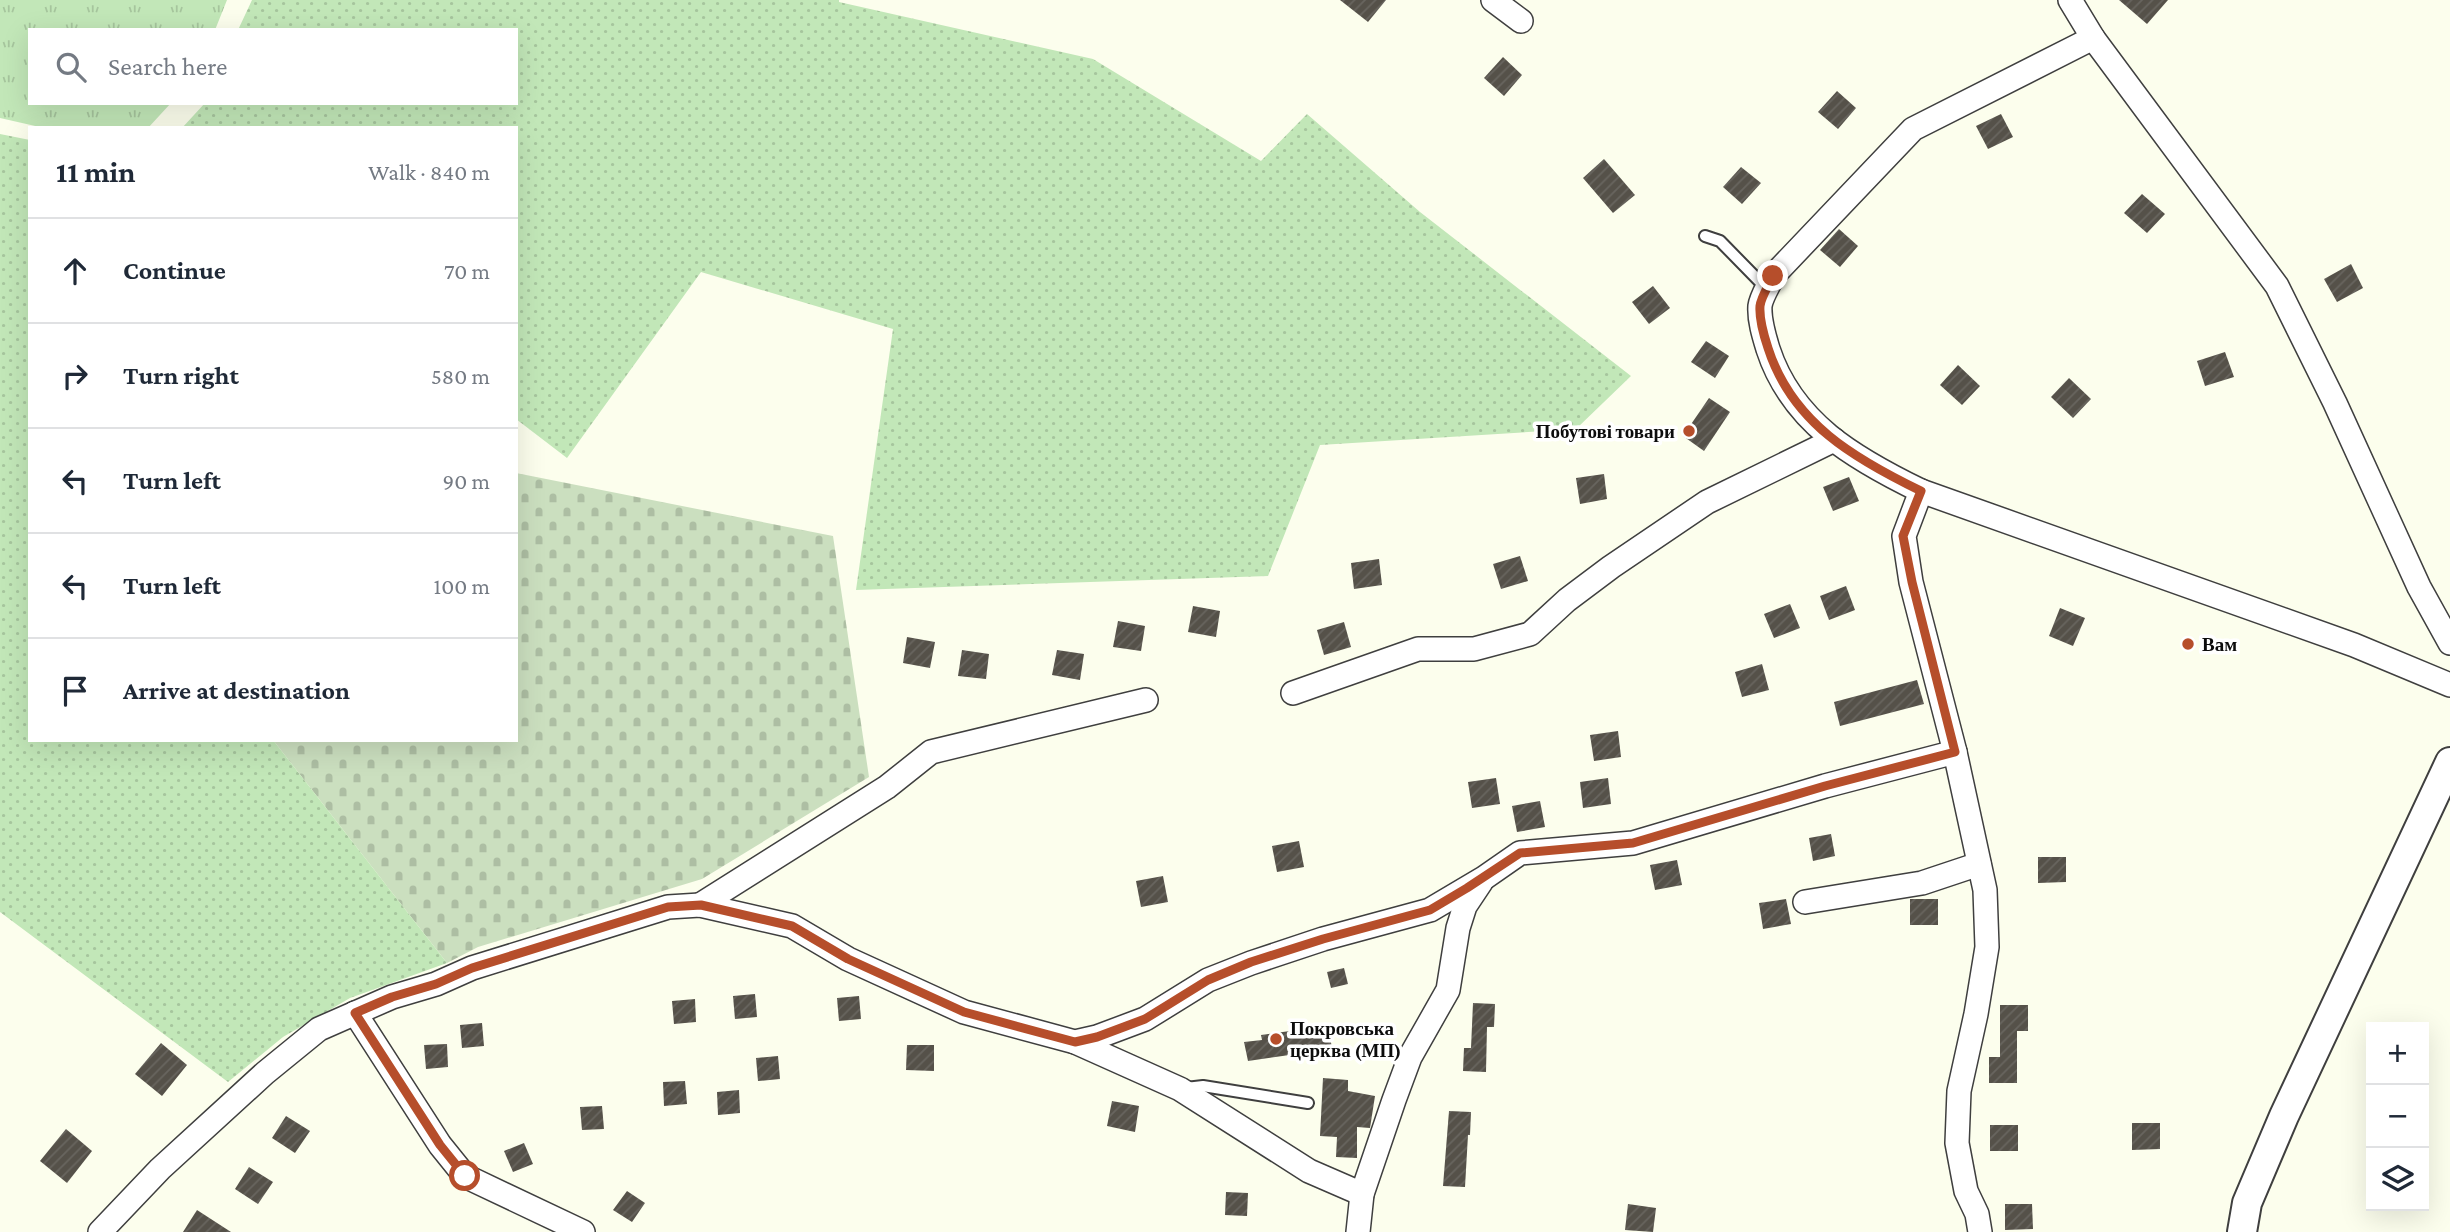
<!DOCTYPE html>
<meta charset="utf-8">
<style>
body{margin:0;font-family:"Crimson Pro",serif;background:#f6f6f7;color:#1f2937}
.controls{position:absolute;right:21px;bottom:21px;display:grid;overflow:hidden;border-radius:0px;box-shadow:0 7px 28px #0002}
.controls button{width:63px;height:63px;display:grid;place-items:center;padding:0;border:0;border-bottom:2px solid #e0e1e3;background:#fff;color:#1f2937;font:35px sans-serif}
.stop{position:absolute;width:21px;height:21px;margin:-16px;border:5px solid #b64e2b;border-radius:50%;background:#fff}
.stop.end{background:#b64e2b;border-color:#fff;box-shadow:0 2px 7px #0008}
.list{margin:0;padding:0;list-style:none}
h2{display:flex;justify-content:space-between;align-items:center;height:91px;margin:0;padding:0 28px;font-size:30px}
h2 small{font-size:23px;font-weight:400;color:#747a83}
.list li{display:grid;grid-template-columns:46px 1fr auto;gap:21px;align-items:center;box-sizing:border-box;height:105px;padding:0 28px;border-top:2px solid #e0e1e3}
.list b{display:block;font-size:26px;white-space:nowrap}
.list em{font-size:23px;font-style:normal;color:#747a83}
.icon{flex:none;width:38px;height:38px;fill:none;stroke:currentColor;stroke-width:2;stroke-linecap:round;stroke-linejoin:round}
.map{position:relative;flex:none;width:2450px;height:1232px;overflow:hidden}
.search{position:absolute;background:#fff;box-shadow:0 7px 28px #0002;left:28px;top:28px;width:490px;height:77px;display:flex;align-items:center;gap:18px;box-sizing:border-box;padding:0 24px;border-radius:0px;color:#747a83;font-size:26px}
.panel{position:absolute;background:#fff;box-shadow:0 7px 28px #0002;left:28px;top:126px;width:490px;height:616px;border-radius:0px}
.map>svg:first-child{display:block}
.grass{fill:url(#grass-tufts)}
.cemetery{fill:url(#cemetery-stones)}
.garden{fill:url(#garden-dots)}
.building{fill:url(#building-hatch)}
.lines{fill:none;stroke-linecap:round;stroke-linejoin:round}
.service-casing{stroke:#3f3f3f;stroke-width:14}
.minor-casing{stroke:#3f3f3f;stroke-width:26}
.tertiary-casing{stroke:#3f3f3f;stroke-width:32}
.service{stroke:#fff;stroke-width:10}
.minor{stroke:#fff;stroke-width:23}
.tertiary{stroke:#fff;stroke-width:28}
.route{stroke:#b64e2b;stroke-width:9}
.poi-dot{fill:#b64e2b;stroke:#fff;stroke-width:2.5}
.labels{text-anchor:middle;stroke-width:7;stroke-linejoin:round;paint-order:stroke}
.poi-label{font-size:19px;font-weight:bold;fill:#0c0c0c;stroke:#fff;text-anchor:start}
</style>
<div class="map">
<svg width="2450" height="1232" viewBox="0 0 2450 1232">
<defs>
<pattern id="grass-tufts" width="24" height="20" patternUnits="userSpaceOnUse" patternTransform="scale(1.75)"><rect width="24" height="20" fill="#c2e7b8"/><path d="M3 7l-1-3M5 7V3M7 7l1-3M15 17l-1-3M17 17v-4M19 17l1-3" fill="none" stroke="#a6c59d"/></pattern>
<pattern id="cemetery-stones" width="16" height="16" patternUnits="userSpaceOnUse" patternTransform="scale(1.75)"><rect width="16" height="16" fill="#cbdfbf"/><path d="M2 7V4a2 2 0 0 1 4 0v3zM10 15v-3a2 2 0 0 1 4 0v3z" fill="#adbea3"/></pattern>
<pattern id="garden-dots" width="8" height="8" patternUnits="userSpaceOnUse" patternTransform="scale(1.75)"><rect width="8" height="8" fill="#c2e7b8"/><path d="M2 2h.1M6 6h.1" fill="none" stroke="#a6c59d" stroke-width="1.8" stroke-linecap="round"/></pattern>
<pattern id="building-hatch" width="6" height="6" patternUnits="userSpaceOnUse" patternTransform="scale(1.75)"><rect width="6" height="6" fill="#555149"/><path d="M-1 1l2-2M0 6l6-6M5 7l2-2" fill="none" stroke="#68655f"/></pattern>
</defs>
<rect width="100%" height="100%" fill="#fcfeed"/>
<!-- grass -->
<polygon class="grass" points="0,0 227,0 215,30 30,30 30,103 171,103 148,128 44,128 0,118"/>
<!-- cemetery -->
<polygon class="cemetery" points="516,473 833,536 869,777 702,879 478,947 447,963 273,740 516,740"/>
<!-- garden -->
<g class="garden">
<polygon points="252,0 839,0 839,2 1093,59 1261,161 1307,114 1420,212 1631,376 1576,429 1320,445 1268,576 856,590 893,329 701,272 567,458 516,419 516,128 182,128 205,103 516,103 516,30 238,30"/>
<polygon points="0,134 30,140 30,740 273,740 447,963 350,998 283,1037 228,1082 0,912"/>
</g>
<!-- building -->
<g class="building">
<polygon points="1340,0 1386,0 1368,22"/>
<polygon points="2119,0 2168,0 2147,24"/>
<polygon points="1503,57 1522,75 1504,96 1484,78"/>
<polygon points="1837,91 1856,108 1838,129 1818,112"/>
<polygon points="2001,114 2013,137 1988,149 1976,126"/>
<polygon points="1604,159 1635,195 1613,213 1583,178"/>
<polygon points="1741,167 1761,183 1742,204 1723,187"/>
<polygon points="2142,194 2165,214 2147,233 2124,213"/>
<polygon points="1839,229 1858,246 1840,267 1820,250"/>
<polygon points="2351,264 2363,288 2337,302 2324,279"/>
<polygon points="1653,286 1670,308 1649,324 1632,302"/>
<polygon points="1706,341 1729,356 1715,378 1691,362"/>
<polygon points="2225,352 2234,377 2205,386 2197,361"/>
<polygon points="1958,365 1980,386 1962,405 1940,385"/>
<polygon points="2069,378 2091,399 2073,418 2051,397"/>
<polygon points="1709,398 1730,412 1704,451 1683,436"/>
<polygon points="1604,474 1607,499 1580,504 1576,478"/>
<polygon points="1849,477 1859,501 1833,511 1823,487"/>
<polygon points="1520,556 1528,581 1501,589 1493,564"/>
<polygon points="1379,559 1382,585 1354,589 1351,563"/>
<polygon points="1846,586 1855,610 1829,620 1820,596"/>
<polygon points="1790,604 1800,628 1774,638 1764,614"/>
<polygon points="1193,606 1220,611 1216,637 1188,632"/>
<polygon points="2060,608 2085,618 2073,646 2049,636"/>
<polygon points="1118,621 1145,626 1141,651 1113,647"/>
<polygon points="1344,622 1351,647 1324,655 1317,630"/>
<polygon points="907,637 935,642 930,668 903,663"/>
<polygon points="962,650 989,654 986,679 958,676"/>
<polygon points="1057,650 1084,654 1080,680 1052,675"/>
<polygon points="1762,664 1769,690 1742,697 1735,672"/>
<polygon points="1917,680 1924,704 1840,726 1834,702"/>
<polygon points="1618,731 1621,757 1594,761 1590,735"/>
<polygon points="1496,778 1500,804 1472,808 1468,782"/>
<polygon points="1608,778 1611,804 1583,808 1580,782"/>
<polygon points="1540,801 1545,827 1517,832 1512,806"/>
<polygon points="1831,834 1835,856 1813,861 1809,838"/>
<polygon points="1299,841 1304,867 1277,872 1272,846"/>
<polygon points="2038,857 2066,857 2066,882 2038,883"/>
<polygon points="1677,860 1682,885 1655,890 1650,865"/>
<polygon points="1163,876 1168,902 1141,907 1136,881"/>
<polygon points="1786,899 1791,924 1763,929 1759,903"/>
<rect x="1910" y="899" width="28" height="26"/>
<polygon points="1344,968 1348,984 1331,988 1327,972"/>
<polygon points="755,994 757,1017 735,1019 733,996"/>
<polygon points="859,996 861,1019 839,1021 837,998"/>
<polygon points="695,999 696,1022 674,1024 672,1001"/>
<polygon points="1473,1003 1495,1004 1494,1027 1487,1027 1486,1072 1463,1071 1464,1048 1471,1048"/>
<polygon points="2000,1005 2028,1005 2028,1031 2017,1031 2017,1083 1989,1083 1989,1057 2000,1057"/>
<polygon points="482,1023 484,1046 462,1048 460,1025"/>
<polygon points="1329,1029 1332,1049 1248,1061 1244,1042 1262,1040 1261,1035 1290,1031 1290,1035"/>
<polygon points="161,1043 187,1065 162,1096 135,1074"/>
<polygon points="447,1044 448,1067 426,1069 424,1045"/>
<polygon points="907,1045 934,1045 934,1071 906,1070"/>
<polygon points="778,1056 780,1079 758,1081 756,1058"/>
<polygon points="1323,1078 1348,1080 1348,1091 1375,1096 1370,1128 1357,1127 1357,1158 1336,1157 1337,1137 1320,1136"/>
<polygon points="685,1081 687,1104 664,1106 663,1082"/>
<polygon points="739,1090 740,1113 718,1115 717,1092"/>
<polygon points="1112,1101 1139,1106 1135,1132 1107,1126"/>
<polygon points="602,1106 604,1129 582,1130 580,1107"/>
<polygon points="1449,1111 1471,1112 1470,1135 1468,1135 1465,1187 1443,1186"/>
<polygon points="286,1116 310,1131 295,1153 272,1138"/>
<polygon points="2132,1123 2160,1123 2160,1149 2132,1150"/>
<rect x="1990" y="1125" width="28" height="26"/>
<polygon points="66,1129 92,1151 67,1183 40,1161"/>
<polygon points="524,1143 533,1164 513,1172 504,1151"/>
<polygon points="249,1167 273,1182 258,1204 235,1189"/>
<polygon points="627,1191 645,1203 632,1222 613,1210"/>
<polygon points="1226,1192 1248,1193 1247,1216 1225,1215"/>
<polygon points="1628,1204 1656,1208 1653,1232 1625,1230"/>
<polygon points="2005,1204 2032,1204 2033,1229 2005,1230"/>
<polygon points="197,1210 231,1232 183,1232"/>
</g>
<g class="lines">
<!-- service casing -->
<g class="service-casing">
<g id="service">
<polyline points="1705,236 1720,241 1767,289"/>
<polyline points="1186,1088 1203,1086 1308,1103"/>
</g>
</g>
<!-- minor casing -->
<g class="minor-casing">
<g id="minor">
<polyline points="1493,0 1521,21"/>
<polyline points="2070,0 2093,38 2277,286 2335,403 2419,587 2450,643"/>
<path d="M2093,38L1913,129L1773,276C1769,285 1761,297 1760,306C1759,320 1764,336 1768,349C1792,423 1855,459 1921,491L2354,645L2450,685"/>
<polyline points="1921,491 1904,536 1911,582 1955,752 1985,890 1987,947 1976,1014 1959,1091 1957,1143 1966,1191 1977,1214 1980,1232"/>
<polyline points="1293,693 1418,649 1474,649 1530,634 1567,600 1611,567 1707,502 1834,440"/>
<polyline points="1805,902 1922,883 1979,864"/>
<polyline points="700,905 887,787 931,752 1146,700"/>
<polyline points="355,1013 440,1145 465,1176 583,1232"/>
<polyline points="1075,1042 1180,1089 1309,1171 1362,1194"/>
<polyline points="100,1232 160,1169 265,1073 319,1029 392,997 436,984 472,968 668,907 700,905 792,926 848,959 964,1012 1075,1042 1097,1037 1145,1019 1208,980 1251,963 1323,939 1430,910 1484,878 1520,853 1633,843 1825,786 1955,752"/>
<polyline points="1358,1232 1362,1194 1394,1100 1410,1057 1448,990 1458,928 1465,906 1481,882"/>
</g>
</g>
<!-- tertiary casing -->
<g class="tertiary-casing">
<polyline id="tertiary" points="2242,1232 2247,1203 2284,1116 2450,762"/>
</g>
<!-- service -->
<use href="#service" class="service"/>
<!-- minor -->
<use href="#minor" class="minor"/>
<!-- tertiary -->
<use href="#tertiary" class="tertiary"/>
</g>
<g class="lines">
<!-- route -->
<path class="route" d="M465,1176L440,1145L355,1013L392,997L436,984L472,968L668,907L701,905L792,926L848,959L964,1012L1075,1042L1097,1037L1145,1019L1208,980L1251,962L1323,939L1430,910L1467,888L1520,853L1633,843L1825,786L1955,752L1912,582L1903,536L1921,491C1855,459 1792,423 1768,348C1764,336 1759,320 1760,306C1761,297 1769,285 1773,276"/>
</g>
<!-- markers -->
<g class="poi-dot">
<circle cx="1689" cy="431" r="7"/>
<circle cx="2188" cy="644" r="7"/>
<circle cx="1276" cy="1039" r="7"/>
</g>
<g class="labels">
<!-- poi labels -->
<g class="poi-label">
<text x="1675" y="438" text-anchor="end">Побутові товари</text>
<text x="2202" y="651">Вам</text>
<text x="1290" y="1035">Покровська<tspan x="1290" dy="22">церква (МП)</tspan></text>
</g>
</g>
</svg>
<div class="controls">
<button>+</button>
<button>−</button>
<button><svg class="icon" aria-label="layers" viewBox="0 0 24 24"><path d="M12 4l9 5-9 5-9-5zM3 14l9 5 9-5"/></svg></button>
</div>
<div class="stop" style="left:465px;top:1176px"></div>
<div class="stop end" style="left:1773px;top:276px"></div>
<div class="search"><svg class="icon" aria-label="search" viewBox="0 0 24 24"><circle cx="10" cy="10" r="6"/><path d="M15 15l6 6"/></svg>Search here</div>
<section class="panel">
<h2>11 min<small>Walk · 840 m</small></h2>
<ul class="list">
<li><svg class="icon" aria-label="ahead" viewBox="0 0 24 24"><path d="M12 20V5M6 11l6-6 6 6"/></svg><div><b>Continue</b></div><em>70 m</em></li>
<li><svg class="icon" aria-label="right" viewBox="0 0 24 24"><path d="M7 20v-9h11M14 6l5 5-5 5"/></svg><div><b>Turn right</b></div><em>580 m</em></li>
<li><svg class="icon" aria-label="left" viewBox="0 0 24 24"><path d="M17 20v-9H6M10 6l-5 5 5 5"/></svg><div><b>Turn left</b></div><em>90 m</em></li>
<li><svg class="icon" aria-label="left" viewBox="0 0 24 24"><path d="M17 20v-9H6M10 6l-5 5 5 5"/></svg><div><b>Turn left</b></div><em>100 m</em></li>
<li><svg class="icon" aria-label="arrive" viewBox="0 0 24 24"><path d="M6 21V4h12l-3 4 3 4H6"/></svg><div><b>Arrive at destination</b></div></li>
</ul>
</section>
</div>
